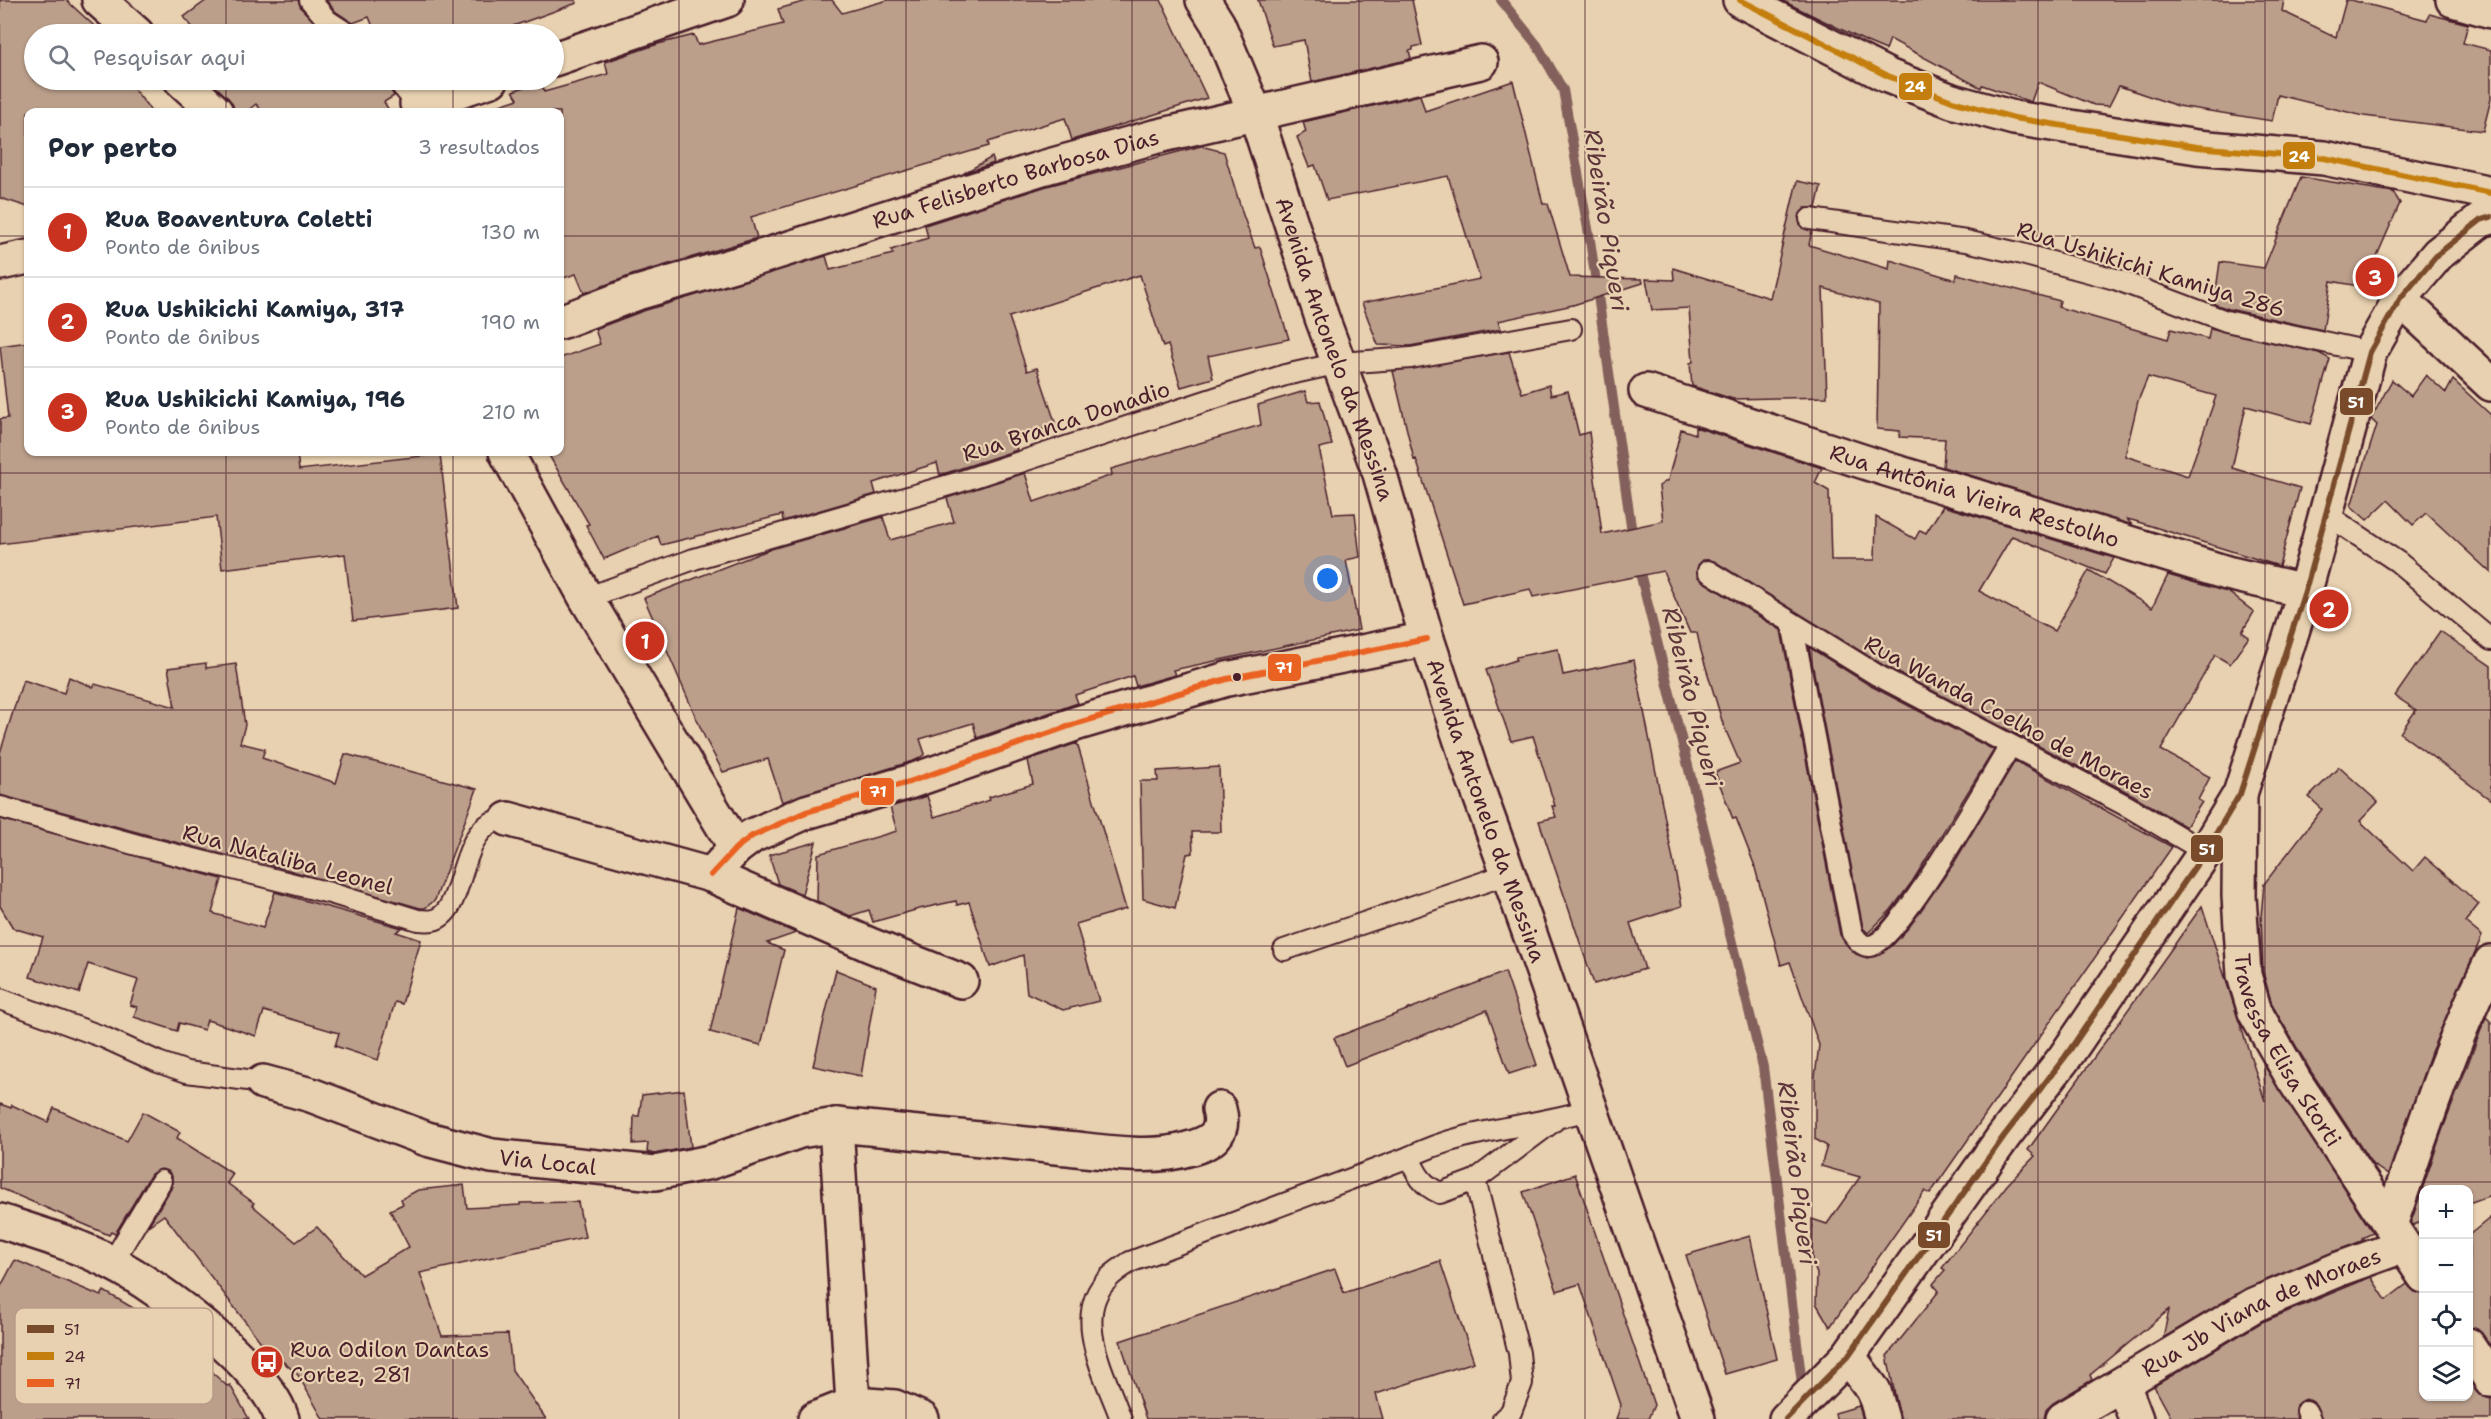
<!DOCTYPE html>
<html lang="pt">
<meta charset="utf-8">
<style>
body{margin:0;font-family:"Shantell Sans",sans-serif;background:#f6f6f7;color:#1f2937}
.controls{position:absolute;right:18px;bottom:18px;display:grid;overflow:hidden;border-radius:12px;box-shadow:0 2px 4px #0004}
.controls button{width:54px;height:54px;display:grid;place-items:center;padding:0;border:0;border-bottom:2px solid #e0e1e3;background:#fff;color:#1f2937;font:30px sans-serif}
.you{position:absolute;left:1328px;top:579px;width:21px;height:21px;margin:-15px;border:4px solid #fff;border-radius:50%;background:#1a73e8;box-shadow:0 0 0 9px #1a73e833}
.badge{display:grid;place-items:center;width:39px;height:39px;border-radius:50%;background:#c8321e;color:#fff;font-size:20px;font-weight:700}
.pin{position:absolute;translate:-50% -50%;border:3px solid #fff;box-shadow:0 2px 6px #0006}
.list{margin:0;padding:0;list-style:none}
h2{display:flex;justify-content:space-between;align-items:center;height:78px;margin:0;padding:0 24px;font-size:26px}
h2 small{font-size:20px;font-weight:400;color:#747a83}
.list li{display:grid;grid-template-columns:39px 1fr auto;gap:18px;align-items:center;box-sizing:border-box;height:90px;padding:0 24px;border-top:2px solid #e0e1e3}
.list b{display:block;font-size:22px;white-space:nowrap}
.list p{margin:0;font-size:20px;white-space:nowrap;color:#747a83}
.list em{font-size:20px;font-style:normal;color:#747a83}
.icon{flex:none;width:33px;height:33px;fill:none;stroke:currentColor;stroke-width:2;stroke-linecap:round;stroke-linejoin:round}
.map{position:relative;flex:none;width:2491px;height:1419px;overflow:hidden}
.search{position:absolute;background:#fff;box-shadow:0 2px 4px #0004;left:24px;top:24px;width:540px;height:66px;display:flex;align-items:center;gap:15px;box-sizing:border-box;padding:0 21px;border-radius:33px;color:#747a83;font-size:22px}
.panel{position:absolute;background:#fff;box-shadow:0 2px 4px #0004;left:24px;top:108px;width:540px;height:348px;border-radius:12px}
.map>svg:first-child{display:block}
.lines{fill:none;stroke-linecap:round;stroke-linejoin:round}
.stream{stroke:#84605b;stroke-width:10}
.building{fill:#bb9f8b;stroke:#4a1f2b;stroke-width:1.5;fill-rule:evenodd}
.lane-casing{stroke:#4a1f2b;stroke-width:24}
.street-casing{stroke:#4a1f2b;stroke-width:38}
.secondary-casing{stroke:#4a1f2b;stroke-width:38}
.lane{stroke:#e8d1b0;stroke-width:20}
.street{stroke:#e8d1b0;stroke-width:33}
.secondary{stroke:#e8d1b0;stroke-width:33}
.bus-1-casing{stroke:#e8d1b0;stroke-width:10}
.bus-2-casing{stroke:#e8d1b0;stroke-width:10}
.bus-3-casing{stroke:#e8d1b0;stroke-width:10}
.bus-1{stroke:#7a4b2a;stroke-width:6}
.bus-2{stroke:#c37e0d;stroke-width:6}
.bus-3{stroke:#ea6222;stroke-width:6}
.grid{fill:none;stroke:#4a1f2b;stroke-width:1.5;stroke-opacity:0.55}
.bus-dot{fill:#4a1f2b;stroke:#e8d1b0;stroke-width:2}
.labels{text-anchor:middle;stroke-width:4.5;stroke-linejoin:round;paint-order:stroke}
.street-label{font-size:22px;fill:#4a1f2b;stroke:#e8d1b0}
.poi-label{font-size:22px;fill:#4a1f2b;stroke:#e8d1b0;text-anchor:start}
.water-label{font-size:24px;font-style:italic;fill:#5d353b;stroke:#e8d1b0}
.key{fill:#e8d1b0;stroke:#b99c88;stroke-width:1.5}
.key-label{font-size:16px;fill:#4a1f2b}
.line-badge{stroke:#e8d1b0;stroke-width:2}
.badge-label{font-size:16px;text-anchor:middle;font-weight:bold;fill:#fff}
</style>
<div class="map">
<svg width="2491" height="1419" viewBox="0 0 2491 1419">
<rect width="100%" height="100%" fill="#e8d1b0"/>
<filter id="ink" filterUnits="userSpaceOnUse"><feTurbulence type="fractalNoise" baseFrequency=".0167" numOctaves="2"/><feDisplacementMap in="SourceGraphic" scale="12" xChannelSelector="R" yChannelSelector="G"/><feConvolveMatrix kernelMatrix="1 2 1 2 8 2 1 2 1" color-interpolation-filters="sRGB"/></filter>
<g filter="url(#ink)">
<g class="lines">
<!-- stream -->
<g class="stream">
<polyline points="1501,0 1537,45 1563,90 1590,240 1633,540"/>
<polyline points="1637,561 1763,1067 1803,1392"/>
</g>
</g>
<!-- building -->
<g class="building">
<polygon points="0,0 66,0 103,34 34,34 34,80 127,80 152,112 28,112 28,207 0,198"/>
<polygon points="207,0 298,0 301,8 325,33 198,34 184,17"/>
<polygon points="326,0 576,0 577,3 491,34 376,34 369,17 353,23 336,12"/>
<polygon points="810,0 832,0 842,13 888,0 1161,0 1207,98 1072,140 1065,118 988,142 989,146 751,217 757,238 632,275 584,293 576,274 560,279 560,112 501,112 500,105 518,99 513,91 542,81 544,92 608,74 605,62 658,44 694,35 698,45 783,24 778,9"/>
<polygon points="1258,0 1412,0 1422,45 1413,47 1413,50 1409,51 1411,58 1407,60 1312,82 1304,40 1273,46"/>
<polygon points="1781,0 2284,0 2282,11 2336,37 2346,0 2351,0 2427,20 2429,14 2468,24 2463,43 2491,50 2491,99 2483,131 2364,116 2278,95 2272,121 2178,106 2119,86 2109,106 2094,105 2038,82 2031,102 1982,85 1981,88 1890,39 1886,50 1867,42"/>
<polygon points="224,80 385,80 394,96 384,102 390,112 263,112 256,104 246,112 234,112 229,99 215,86"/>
<polygon points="1513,81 1543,204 1548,204 1570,277 1642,279 1643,283 1573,305 1498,321 1501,329 1410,346 1378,345 1362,303 1480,279 1448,176 1327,200 1315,165 1309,167 1297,137 1306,132 1303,122 1420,95 1425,111"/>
<polygon points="1201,146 1224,152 1243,215 1255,248 1260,247 1289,339 1208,356 1213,378 1181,387 1168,345 1163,347 1140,275 1089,291 1009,317 1027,371 1037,368 1056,425 1014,439 1017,450 940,475 937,463 873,483 876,494 783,521 782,515 661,545 658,536 604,559 586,525 589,524 547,452 560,452 560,358 600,344 595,329 643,311 826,256 830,270 893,254 891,250 928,238 925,225 1047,186"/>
<polygon points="992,157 994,163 964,173"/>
<polygon points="2301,177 2393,192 2400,203 2373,265 2368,264 2358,286 2331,281 2323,330 2229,309 2214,304 2220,262 2264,268"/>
<path d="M1797,181L1821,186L1816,208H1805L1798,217L1802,228L1812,231L1809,245L1889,269L1890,260L1956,280L1957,274L2060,301L2058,307L2168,339L2171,329L2208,339L2210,328L2319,353L2330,359L2311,424L2246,406L2232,468L2300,488L2279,566L2135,521L2127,519L2132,525L1943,467L1945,439L1899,437L1900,431L1877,429L1879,304L1823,288L1827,397L1733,399L1692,386L1690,363L1693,362L1689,308L1652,310L1646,279L1674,280L1673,268L1770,298ZM2148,377L2216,396L2188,476L2125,456L2138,401Z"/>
<polygon points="28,342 28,452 297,452 299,470 440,454 458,608 353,621 345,554 222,569 216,517 0,544 0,419 8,418 0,346"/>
<polygon points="1509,352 1522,393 1549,385 1551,395 1568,391 1579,435 1589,432 1602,534 1663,521 1659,486 1668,480 1681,429 1695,434 1695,427 1822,468 1815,483 1829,491 1831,560 1875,560 1876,517 1915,539 1920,530 1926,533 1943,506 2114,558 2105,574 2012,536 1979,591 2054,631 2089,570 2152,608 2168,575 2228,592 2254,612 2242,632 2249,637 2230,664 2215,655 2161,750 2210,777 2198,800 2202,802 2186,827 2133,795 1883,665 1714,561 1703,560 1698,565 1697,576 1702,581 1781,630 1840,935 1856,954 1867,958 1876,956 1892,946 1910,926 1954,863 2015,761 2172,847 1930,1194 1925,1191 1830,1327 1816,1303 1817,1274 1812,1262 1812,1219 1827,1224 1860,1177 1821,1166 1827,1146 1815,1139 1815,1077 1819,1045 1790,962 1781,965 1754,864 1736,818 1733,819 1715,772 1740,763 1723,724 1701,651 1697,633 1690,633 1663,571 1533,597 1530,589 1463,604 1416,459 1414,460 1393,371"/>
<polygon points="2426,375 2446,393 2453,380 2491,415 2491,573 2426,513 2413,525 2388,500 2367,520 2351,506 2377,425 2371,419 2392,380 2411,396"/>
<polygon points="1305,391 1308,402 1320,401 1332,445 1319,448 1333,514 1355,513 1360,557 1346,560 1359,630 1173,670 1175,675 1136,686 1133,676 1075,695 1078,703 977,738 973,723 920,739 925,754 916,760 782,802 768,759 723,772 705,738 644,598 771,549 883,517 890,540 954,522 947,498 1025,473 1034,502 1112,475 1111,469 1261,425 1258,405"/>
<polygon points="2440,631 2491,666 2491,800 2400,733 2416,710 2395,696"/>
<polygon points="1809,647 1871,686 1994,750 1912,882 1891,910 1868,933 1863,928"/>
<polygon points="1558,649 1563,675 1634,660 1682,906 1630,923 1645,969 1594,984 1539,821 1556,817 1552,806 1555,806 1533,736 1511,741 1486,670 1516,660 1516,657"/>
<polygon points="206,663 206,668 236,664 245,725 240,743 265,749 262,758 336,783 345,754 477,789 435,900 425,908 420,908 230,853 229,856 144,834 0,795 0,753 23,680 64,693 69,677 93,687 95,684 175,707 168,668"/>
<polygon points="1077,743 1126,909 1076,924 1099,1001 1063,1010 1027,993 1023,955 990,967 969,902 957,905 956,901 919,909 873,922 869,910 850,916 817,901 818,854 897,831 890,807 927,796 934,817 990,800 989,797 1033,784 1028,760"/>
<polygon points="1219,767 1221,832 1192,832 1193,853 1187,854 1175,908 1143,899 1140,781 1158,781 1157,771"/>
<polygon points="2339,767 2378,802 2360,821 2413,871 2425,857 2479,904 2465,922 2482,936 2431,1052 2388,1175 2372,1164 2310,1070 2272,1005 2263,972 2261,916 2264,884 2322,809 2309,797"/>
<polygon points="0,819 222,879 212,913 263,928 275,892 402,928 396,932 421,940 402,1004 395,1002 378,1060 335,1046 339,1033 264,1011 256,1036 207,1020 204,1030 179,1023 177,1031 134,1017 137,1007 130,1005 138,980 88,964 79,993 30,977 43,937 13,928 0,906"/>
<polygon points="816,842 802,894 778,884 769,855"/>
<polygon points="2202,906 2265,1101 2264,1065 2373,1233 2362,1238 2364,1240 2247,1288 2163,1338 2169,1310 2090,1375 2092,1380 2053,1403 2046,1410 2044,1419 1900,1419 1887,1356 1939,1291 1933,1284 1945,1270 1942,1268 2007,1185 2035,1156 2028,1150"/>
<polygon points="739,908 796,933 767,943 784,950 761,1045 710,1032"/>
<polygon points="836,970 876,986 861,1076 813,1066"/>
<polygon points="1505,972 1537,1065 1509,1074 1487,1010 1345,1066 1334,1038"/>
<polygon points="2486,1017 2491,1022 2491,1195 2469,1203 2469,1190 2424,1190 2424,1221 2413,1225 2411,1222 2442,1131"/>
<polygon points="684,1090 691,1147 654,1154 647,1152 648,1143 633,1144 634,1116 639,1116 642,1095"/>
<polygon points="0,1104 11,1108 12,1105 48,1122 54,1108 127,1141 143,1112 180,1132 177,1138 233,1174 227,1183 254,1203 252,1205 296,1242 317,1227 361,1275 409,1247 390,1210 403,1204 401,1199 418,1190 464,1185 467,1208 520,1205 520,1203 578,1202 585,1237 420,1273 442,1336 508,1334 512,1370 546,1419 323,1419 298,1375 260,1341 164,1215 148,1226 172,1187 172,1176 168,1171 161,1169 151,1174 115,1234 111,1232 109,1235 0,1188"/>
<polygon points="1575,1174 1654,1405 1648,1419 1616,1419 1621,1405 1580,1284 1557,1291 1523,1192"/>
<polygon points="2491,1217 2491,1346 2477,1329 2469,1327 2469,1235"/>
<polygon points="1750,1236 1777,1359 1725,1374 1686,1255"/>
<polygon points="15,1260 101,1296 104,1291 140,1312 129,1327 181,1373 196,1358 227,1386 230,1385 249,1419 0,1419 0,1288"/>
<polygon points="1440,1261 1474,1362 1376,1394 1383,1419 1146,1419 1120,1341 1335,1269 1344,1293"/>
<polygon points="2371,1277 2386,1300 2407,1284 2415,1292 2424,1294 2424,1396 2469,1396 2469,1380 2482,1396 2491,1399 2491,1419 2322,1419 2316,1405 2306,1399 2296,1405 2297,1419 2172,1419 2154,1386 2262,1322"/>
<polygon points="1859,1406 1863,1419 1836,1419 1835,1413"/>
</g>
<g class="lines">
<!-- lane casing -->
<g class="lane-casing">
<g id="lane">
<polyline points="310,0 328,21 348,34"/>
<polyline points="397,80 417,104"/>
<polyline points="1810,219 1966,241 2018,253 2115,279 2226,321 2370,352"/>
<polyline points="2326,514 2398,562 2491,640"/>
<polyline points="1708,571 1877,675 2127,806 2205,852"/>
<polyline points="586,598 694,559 956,483 1285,375 1340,363 1411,358 1571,329"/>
<path d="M1792,623L1852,933C1856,939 1862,947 1870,946C1897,943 1992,776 2010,746"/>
<path d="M0,807L141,846L330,893L418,920C423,920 428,921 433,920C469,912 455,819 508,819"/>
<polyline points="1284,950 1508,874"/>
<polyline points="0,999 103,1037 158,1062 187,1072 263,1082"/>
<path d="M1554,1121L1475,1180L1440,1193C1422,1185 1417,1175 1409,1157C1466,1128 1531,1128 1591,1109"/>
<polyline points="1475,1180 1519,1353 1522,1383 1511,1412 1503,1419"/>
<polyline points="112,1263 161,1181"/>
<polyline points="2306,1411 2310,1419"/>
<path d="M1121,1419C1107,1379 1070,1316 1108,1279C1114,1272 1123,1267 1130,1262L1409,1157"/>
</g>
</g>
<!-- street casing -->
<g class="street-casing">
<g id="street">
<polyline points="99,0 137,34"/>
<polyline points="1740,0 1888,76 1952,101 2014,118 2197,147 2324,158 2491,193"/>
<polyline points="2453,0 2491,11"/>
<polyline points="554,59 727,0"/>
<polyline points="181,80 216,112"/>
<polyline points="417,104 491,80"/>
<polyline points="0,263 28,257"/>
<polyline points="2400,299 2491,384"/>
<path id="s1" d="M560,322L637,293L758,258L1042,168L1154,137L1481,62"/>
<path id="s2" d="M1646,391L1883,468L2227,573L2305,591"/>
<polyline points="506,452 586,598 736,848"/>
<path id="s3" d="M2240,794L2239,896L2244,975L2255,1012L2294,1080L2424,1276"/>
<polyline points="508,819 711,875 870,945 961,981"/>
<polyline points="711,875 736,848 752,836 806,812 909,782 1078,723 1227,679 1427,639"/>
<path id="s4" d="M263,1082L311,1095L427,1139L492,1156L655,1173L711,1162L800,1131L836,1125C909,1132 983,1139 1056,1147C1096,1150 1149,1161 1188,1149C1211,1143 1226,1134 1219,1109"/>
<polyline points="836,1125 853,1404"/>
<path d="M0,1221C37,1233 78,1245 112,1263C160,1287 267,1368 282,1419"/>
<path d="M2390,1225C2421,1136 2449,1046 2491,962"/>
<polyline points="2468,1345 2491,1380"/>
<polyline points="1848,1356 1874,1391 1882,1419"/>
<polyline points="2123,1384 2136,1419"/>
<polyline points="815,1419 853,1404 895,1407 922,1419"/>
<path id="s5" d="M2063,1419L2254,1305L2339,1269L2403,1246"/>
</g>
</g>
<!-- secondary casing -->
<g class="secondary-casing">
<g id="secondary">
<path id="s6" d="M1203,0L1218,24L1256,115L1322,318L1380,474L1427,639L1470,768L1531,937L1698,1419"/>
<polyline points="1786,1419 1848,1356 2004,1136 2065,1057 2205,852 2240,794 2305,591 2370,352 2400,299 2438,254 2481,220 2491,217"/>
</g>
</g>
<!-- lane -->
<use href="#lane" class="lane"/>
<!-- street -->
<use href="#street" class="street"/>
<!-- secondary -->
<use href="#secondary" class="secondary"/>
<!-- bus-1 casing -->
<g class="bus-1-casing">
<polyline id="bus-1" points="1786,1419 1848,1356 2004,1136 2065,1057 2205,852 2240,794 2305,591 2370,352 2400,299 2438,254 2481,220 2491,217"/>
</g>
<!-- bus-2 casing -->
<g class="bus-2-casing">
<polyline id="bus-2" points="1740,0 1888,76 1952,101 2014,118 2197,147 2324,158 2491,193"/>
</g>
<!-- bus-3 casing -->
<g class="bus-3-casing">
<polyline id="bus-3" points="711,875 736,848 752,836 806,812 909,782 1078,723 1227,679 1427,639"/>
</g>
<!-- bus-1 -->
<use href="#bus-1" class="bus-1"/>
<!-- bus-2 -->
<use href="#bus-2" class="bus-2"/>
<!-- bus-3 -->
<use href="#bus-3" class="bus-3"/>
</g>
</g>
<!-- grid -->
<path class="grid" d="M226,0V34M453,0V34M679,0V1419M906,0V1419M1132,0V1419M1359,0V1419M1585,0V1419M1812,0V1419M2038,0V1419M2265,0V1419M226,80V112M453,80V112M0,236H28M560,236H2491M226,452V1419M453,452V1419M0,473H2491M0,710H2491M0,946H2491M0,1182H2491"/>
<!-- icons -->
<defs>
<g id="bus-disc" transform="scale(1.725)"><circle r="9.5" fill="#c8321e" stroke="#e8d1b0"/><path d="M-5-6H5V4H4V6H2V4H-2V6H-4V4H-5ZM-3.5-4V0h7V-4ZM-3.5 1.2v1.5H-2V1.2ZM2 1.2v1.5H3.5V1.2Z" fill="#fff"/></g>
</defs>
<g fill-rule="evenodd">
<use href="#bus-disc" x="267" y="1362"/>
</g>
<!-- markers -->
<circle class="bus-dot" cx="1237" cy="677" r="5"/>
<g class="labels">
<!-- street labels -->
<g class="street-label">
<text dy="8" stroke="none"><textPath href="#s1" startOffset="478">Rua Felisberto Barbosa Dias</textPath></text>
<text transform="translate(2151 269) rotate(17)" y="8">Rua Ushikichi Kamiya 286</text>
<text dy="8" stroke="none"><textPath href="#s6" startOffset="374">Avenida Antonelo da Messina</textPath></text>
<text transform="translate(1066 421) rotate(-18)" y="8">Rua Branca Donadio</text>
<text dy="8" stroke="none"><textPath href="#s2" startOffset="345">Rua Antônia Vieira Restolho</textPath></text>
<text transform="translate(2009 717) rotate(28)" y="8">Rua Wanda Coelho de Moraes</text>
<text dy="8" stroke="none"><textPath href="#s6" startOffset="860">Avenida Antonelo da Messina</textPath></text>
<text transform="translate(288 859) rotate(15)" y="8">Rua Nataliba Leonel</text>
<text dy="8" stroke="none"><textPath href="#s3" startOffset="267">Travessa Elisa Storti</textPath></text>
<text dy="8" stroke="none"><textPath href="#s4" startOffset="297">Via Local</textPath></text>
<text dy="8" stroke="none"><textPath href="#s5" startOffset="226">Rua Jb Viana de Moraes</textPath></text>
</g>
<!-- poi labels -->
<g class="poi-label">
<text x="290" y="1357">Rua Odilon Dantas<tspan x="290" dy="25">Cortez, 281</tspan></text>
</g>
<!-- water labels -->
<g class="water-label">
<text transform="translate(1606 220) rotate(81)" y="8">Ribeirão Piqueri</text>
<text transform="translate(1692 697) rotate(76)" y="8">Ribeirão Piqueri</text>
<text transform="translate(1797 1173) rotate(83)" y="8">Ribeirão Piqueri</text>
</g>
</g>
<!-- legend -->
<rect x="15" y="1308" width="198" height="96" rx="9" class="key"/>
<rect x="27" y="1325" width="27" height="8" fill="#7a4b2a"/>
<rect x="27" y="1352" width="27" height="8" fill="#c37e0d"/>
<rect x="27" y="1379" width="27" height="8" fill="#ea6222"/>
<g class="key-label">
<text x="64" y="1335">51</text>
<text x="64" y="1362">24</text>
<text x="64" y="1389">71</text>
</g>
<g class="line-badge">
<rect x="1898" y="72" width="35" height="29" rx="6" fill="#c37e0d"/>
<rect x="2282" y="141" width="34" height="29" rx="6" fill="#c37e0d"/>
<rect x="2339" y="387" width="35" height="29" rx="6" fill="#7a4b2a"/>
<rect x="1267" y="653" width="35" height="29" rx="6" fill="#ea6222"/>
<rect x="860" y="777" width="35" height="29" rx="6" fill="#ea6222"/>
<rect x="2190" y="834" width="34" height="29" rx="6" fill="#7a4b2a"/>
<rect x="1917" y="1221" width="34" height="28" rx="6" fill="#7a4b2a"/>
</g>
<g class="badge-label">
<text x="1915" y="92">24</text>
<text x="2299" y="162">24</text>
<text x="2356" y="408">51</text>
<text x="1284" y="673">71</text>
<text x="878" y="797">71</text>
<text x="2207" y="855">51</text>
<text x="1934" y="1241">51</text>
</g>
</svg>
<div class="controls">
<button>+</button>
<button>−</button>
<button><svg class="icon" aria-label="locate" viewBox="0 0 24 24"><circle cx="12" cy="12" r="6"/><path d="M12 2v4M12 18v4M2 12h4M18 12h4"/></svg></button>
<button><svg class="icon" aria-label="layers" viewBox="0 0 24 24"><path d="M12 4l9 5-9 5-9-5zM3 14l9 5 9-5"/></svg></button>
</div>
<div class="you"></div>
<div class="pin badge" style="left:645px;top:641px">1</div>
<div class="pin badge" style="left:2329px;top:609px">2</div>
<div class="pin badge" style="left:2375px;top:277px">3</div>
<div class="search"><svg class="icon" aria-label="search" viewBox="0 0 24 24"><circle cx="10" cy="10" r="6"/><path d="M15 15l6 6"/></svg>Pesquisar aqui</div>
<section class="panel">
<h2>Por perto<small>3 resultados</small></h2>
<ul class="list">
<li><span class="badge">1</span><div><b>Rua Boaventura Coletti</b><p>Ponto de ônibus</p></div><em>130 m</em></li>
<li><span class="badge">2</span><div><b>Rua Ushikichi Kamiya, 317</b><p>Ponto de ônibus</p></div><em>190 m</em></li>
<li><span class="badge">3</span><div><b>Rua Ushikichi Kamiya, 196</b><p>Ponto de ônibus</p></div><em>210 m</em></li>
</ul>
</section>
</div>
